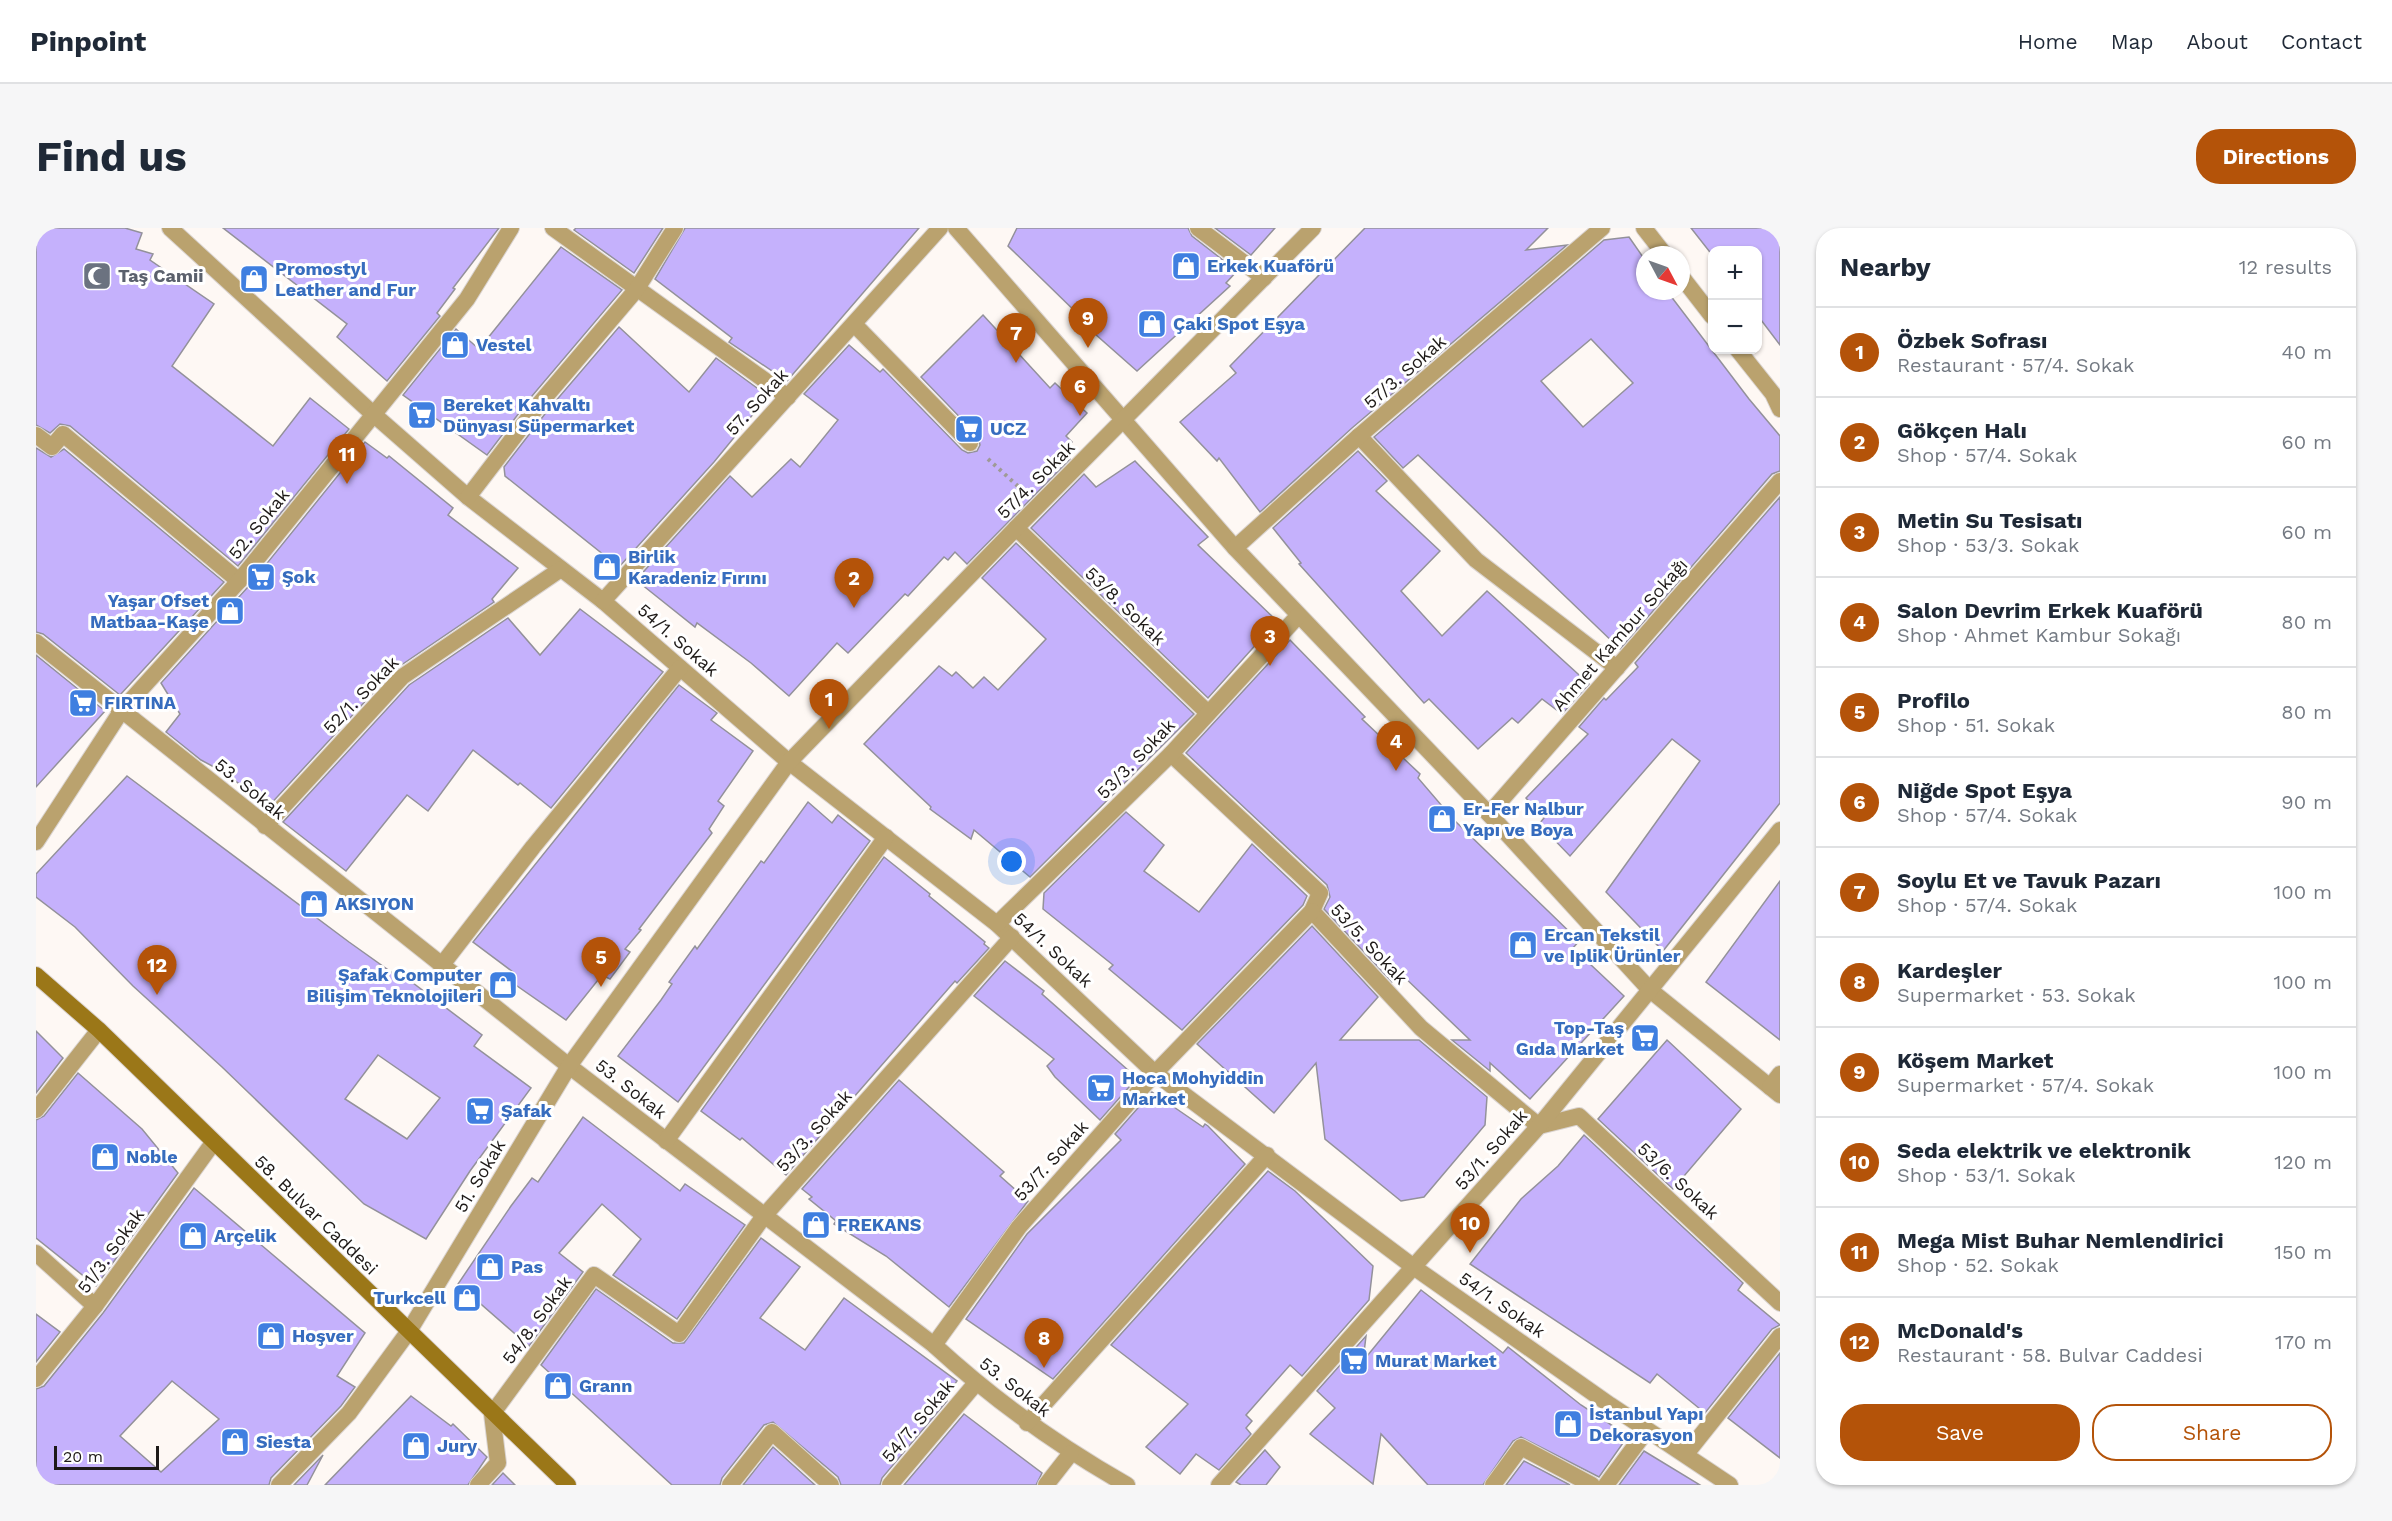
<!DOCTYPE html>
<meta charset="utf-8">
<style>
body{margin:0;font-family:"Work Sans",sans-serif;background:#f6f6f7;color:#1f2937}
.controls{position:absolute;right:18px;top:18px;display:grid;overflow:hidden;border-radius:12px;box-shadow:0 2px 4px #0004}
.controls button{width:54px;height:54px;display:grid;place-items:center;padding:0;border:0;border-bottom:2px solid #e0e1e3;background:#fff;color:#1f2937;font:30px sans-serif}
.compass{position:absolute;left:1600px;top:18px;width:54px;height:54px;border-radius:50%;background:#fff;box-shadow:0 2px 4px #0004;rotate:131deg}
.scale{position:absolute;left:18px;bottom:15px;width:105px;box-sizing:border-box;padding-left:6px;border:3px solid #1e1a18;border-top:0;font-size:16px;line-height:21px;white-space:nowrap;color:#1e1a18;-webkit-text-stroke:4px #fff;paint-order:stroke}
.you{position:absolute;left:976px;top:634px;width:21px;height:21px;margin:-15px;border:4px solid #fff;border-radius:50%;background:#1a73e8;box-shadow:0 0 0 9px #1a73e833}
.badge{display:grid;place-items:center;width:39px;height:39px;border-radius:50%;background:#b45309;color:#fff;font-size:20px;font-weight:700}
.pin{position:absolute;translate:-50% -50px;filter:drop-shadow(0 2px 3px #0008)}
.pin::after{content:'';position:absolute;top:32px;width:21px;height:18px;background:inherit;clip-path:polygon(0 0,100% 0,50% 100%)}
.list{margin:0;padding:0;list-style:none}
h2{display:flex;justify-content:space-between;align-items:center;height:78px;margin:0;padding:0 24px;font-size:26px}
h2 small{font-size:20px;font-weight:400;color:#747a83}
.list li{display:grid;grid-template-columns:39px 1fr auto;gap:18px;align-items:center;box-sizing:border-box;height:90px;padding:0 24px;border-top:2px solid #e0e1e3}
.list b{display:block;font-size:22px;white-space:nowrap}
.list p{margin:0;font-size:20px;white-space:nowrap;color:#747a83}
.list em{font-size:20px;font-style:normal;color:#747a83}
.actions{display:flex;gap:12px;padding:18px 24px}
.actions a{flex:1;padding:14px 0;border:2px solid #b45309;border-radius:24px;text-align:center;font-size:21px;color:#b45309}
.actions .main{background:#b45309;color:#fff}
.map{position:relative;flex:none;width:1744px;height:1257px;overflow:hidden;border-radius:24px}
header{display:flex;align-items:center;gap:36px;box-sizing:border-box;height:84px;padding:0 30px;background:#fff;border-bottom:2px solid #e0e1e3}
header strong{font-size:28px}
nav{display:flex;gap:33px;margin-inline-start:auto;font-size:21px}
.intro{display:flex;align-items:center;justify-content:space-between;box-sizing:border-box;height:144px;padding:0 36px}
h1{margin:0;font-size:42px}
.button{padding:15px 27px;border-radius:24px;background:#b45309;color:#fff;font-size:21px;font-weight:700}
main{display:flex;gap:36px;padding:0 36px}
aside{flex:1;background:#fff;border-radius:24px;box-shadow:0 2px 4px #0004}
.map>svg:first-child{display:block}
.building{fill:#c5b1fc;stroke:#93919a;stroke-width:1.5;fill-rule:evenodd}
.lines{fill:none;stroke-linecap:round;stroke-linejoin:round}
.minor-casing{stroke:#dad4d1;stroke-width:18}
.secondary-casing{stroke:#dad4d1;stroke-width:18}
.path{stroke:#9f9a97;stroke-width:4;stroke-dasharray:3 4.5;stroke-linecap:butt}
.minor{stroke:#baa26e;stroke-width:16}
.secondary{stroke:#9b7718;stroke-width:16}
.labels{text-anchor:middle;stroke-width:6;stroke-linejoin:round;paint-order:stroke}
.shop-label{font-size:18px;font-weight:bold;fill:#366cbe;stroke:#fff;text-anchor:start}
.worship-label{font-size:18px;font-weight:bold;fill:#5b616d;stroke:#fff;text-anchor:start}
.street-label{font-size:18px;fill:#1e1a18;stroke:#fff}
</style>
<header>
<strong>Pinpoint</strong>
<nav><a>Home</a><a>Map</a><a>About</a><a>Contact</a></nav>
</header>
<div class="intro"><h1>Find us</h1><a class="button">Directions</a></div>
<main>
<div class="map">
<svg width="1744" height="1257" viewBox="0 0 1744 1257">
<rect width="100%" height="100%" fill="#fef8f4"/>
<!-- building -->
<g class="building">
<polygon points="0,0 89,0 106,5 100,21 117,26 114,32 178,76 136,138 237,218 274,170 313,201 202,338 34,198 24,196 14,205 0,197"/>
<polygon points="187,0 463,0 417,60 419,61 401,85 404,88 351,153 301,109 311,96"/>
<polygon points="540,0 627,0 598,45 538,2"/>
<polygon points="649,0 883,0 751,153 693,114 696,110 619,51"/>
<polygon points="981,0 1152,0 1156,8 1201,43 1190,55 1194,58 1101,143 1050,98 1051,95 972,18"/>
<polygon points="1179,0 1239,0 1215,27"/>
<polygon points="1329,0 1512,0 1490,22 1531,17 1316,200 1224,284 1183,230 1181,233 1144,194 1200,145 1194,138"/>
<polygon points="1655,0 1744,0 1744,117 1722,88 1722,22 1677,22 1677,28"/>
<path d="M1593,9L1609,32V63H1631L1713,171L1744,208V243L1736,246L1584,421L1382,227L1367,240L1338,209L1568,12ZM1555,111L1597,155L1547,199L1505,153Z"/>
<polygon points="525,19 586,62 496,168 451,227 367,167 420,101 443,121"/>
<polygon points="947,87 1014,160 1019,155 1051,185 1030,208 1036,214 1027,223 1034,231 931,336 919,324 912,332 908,329 872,368 869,366 812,425 801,415 753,468 715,435 661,395 659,399 600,352 694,248 716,269 755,231 764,239 802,192 768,166 813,117 844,144 847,141 849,143 926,222 932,225 941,223 944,217 942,208 885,149"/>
<polygon points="583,99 653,164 680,130 732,168 678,234 583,339 469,248 468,239 512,182"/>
<polygon points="329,214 351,230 353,228 417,280 412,287 482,340 456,371 458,374 358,442 231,580 180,536 178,539 165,532 130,504 144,486 125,455 211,360"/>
<polygon points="0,220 15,229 28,221 188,354 84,467 7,406 0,404"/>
<polygon points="1322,223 1351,253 1340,263 1404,323 1365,363 1406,408 1451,363 1553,456 1526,486 1506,471 1482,495 1476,490 1442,521 1393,471 1388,475 1263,336 1265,335 1237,300"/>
<polygon points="1099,233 1172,309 1162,317 1241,393 1172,470 995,300 1048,246 1060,259"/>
<polygon points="1744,269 1744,575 1627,723 1570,664 1664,533 1636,511 1534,628 1503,596 1508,590 1490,570 1552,506 1543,499 1568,470 1570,472 1602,439 1599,435"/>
<polygon points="980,315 1158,486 994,649 938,602 935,611 894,581 895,579 828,516 903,438 916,448 920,444 937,460 948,449 962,462 1010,411 946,350"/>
<polygon points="544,381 627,444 515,580 484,555 482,557 437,522 392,583 371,567 310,643 247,594 373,457 472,390 504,427"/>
<polygon points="1254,412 1329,489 1326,491 1384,546 1382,550 1418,592 1543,713 1537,720 1588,768 1494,871 1454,835 1454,843 1416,812 1434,812 1364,745 1356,754 1288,681 1294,669 1291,657 1150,525"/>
<polygon points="0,427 69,483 0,559"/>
<polygon points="643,457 681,485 675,492 717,523 682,573 688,578 673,601 676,605 603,701 605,702 589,721 594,724 574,751 566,747 530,792 474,753 477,744 437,714"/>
<path d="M91,548L313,714L358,746L361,743L446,807L438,818L495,860L434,943L390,1011L328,976L186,839L97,758L39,699L0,669V646ZM342,827L404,870L371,911L309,871Z"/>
<polygon points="772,574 796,595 802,587 834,613 642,874 582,828 625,772 636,756 633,754 659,718 661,721 725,633 728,635"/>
<polygon points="1090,584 1128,617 1108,643 1163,684 1216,616 1271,668 1267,677 1146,802 1073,741 1077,737 1007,681 1008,665"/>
<polygon points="848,629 894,666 893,668 949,714 948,716 953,720 921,755 919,753 750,947 706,910 704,912 665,883"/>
<polygon points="1744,653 1744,812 1670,754"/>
<polygon points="1276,698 1342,769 1304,812 1383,812 1451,869 1449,897 1388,969 1365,973 1289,911 1280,835 1238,885 1161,816"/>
<polygon points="969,733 1008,763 1006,766 1101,850 1064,892 1019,849 1011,838 1018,831 938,768"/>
<polygon points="0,803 27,830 0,865"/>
<polygon points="1631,812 1705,881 1637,961 1562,891"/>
<polygon points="42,845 106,901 142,945 60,1058 0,1010 0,892 8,888"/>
<polygon points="863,852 968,944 964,948 992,973 913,1079 850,1028 798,996 800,993 773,971 776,969 766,961"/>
<polygon points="1116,864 1167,899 1169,896 1172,898 1209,936 1017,1151 930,1091 991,1006 1085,912 1079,906"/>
<polygon points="547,889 644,963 649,956 709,997 641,1091 577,1047 605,1011 566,976 523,1025 547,1044 493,1118 422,1056 475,978 496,950 502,954"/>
<polygon points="1548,907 1707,1055 1702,1062 1744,1097 1736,1101 1669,1185 1621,1146 1614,1155 1434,1036 1485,971 1522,938"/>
<polygon points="1232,943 1259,963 1337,1038 1333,1072 1266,1148 1254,1137 1210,1187 1216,1193 1210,1200 1215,1206 1183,1242 1160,1226 1144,1246 1110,1219 1152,1176 1075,1117"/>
<path d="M158,960L329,1105L301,1148L319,1159L305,1178L235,1250L233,1257H0V1161L8,1158L67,1085ZM136,1153L183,1191L125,1244L84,1208Z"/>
<polygon points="725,1010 764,1039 724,1090 769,1122 808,1070 921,1153 908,1171 911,1173 846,1250 844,1257 805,1257 802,1249 737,1194 728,1197 686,1250 684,1257 636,1257 505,1137 560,1061 637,1115 648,1115"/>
<polygon points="1385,1062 1467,1125 1472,1119 1545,1177 1592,1208 1563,1249 1485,1209 1477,1213 1447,1257 1392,1257 1345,1206 1337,1256 1274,1206 1299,1180 1281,1163 1330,1108 1327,1133"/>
<polygon points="0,1086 24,1104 0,1134"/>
<polygon points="1744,1125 1744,1230 1692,1190"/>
<polygon points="375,1168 415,1198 417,1196 451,1229 432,1257 289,1257"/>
<polygon points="928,1186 1006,1245 1000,1257 868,1257"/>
<polygon points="737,1219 779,1257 707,1257"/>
<polygon points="1229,1222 1244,1239 1230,1257 1205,1257 1200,1254"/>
<polygon points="1608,1223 1664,1257 1583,1257"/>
<polygon points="287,1227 271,1257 258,1257"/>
<polygon points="1488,1233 1534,1257 1470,1257"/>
<polygon points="467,1245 479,1257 456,1257"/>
</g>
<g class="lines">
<!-- minor casing -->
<g class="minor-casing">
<g id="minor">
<polyline points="134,0 336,185 432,269 567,373 753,534 961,696 1119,845 1379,1040 1574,1177 1694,1257"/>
<polyline points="517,0 752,169"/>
<polyline points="920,0 1199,320 1453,586 1614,762 1744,867"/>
<polyline points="1162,0 1228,50"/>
<polyline points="1608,0 1629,27"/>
<polyline points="1645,48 1676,88"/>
<polyline points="818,96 934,215"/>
<polyline points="1702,122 1737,166 1744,181"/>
<polyline points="0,207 16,219 27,206 203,353"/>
<polyline points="1323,208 1440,332 1581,440"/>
<polyline points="432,269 504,175 600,62 639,0"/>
<polyline points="980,300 1171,484"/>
<polyline points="1199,320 1323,208 1566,0"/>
<polyline points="567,373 904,0"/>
<path d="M0,414L533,838L898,1117C958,1172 1020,1217 1091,1257"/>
<polyline points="1135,526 1284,665 1276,683 1385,800 1503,898 1543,888 1744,1075"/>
<polyline points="1453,586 1744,253"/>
<polyline points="229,598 366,449 525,341"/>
<polyline points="0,614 86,482 203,353 431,71 475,0"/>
<polyline points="961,696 1135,526 1262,388"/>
<polyline points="405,738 497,619 644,440"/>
<polyline points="1734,859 1744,846"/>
<polyline points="0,882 63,802"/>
<polyline points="630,913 850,609"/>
<polyline points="0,1025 59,1078"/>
<polyline points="898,1117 983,999 1119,845 1276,683"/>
<polyline points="0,1151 59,1078 177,915"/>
<polyline points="991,1195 1231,927"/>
<polyline points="1650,1226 1744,1108"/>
<polyline points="243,1257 313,1185 373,1103 533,838 753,534 980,300 1277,0"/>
<polyline points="442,1257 462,1235 456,1186 558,1047 643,1106 728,988 976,709"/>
<polyline points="694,1257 736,1204 795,1257"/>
<polyline points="854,1257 940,1155"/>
<polyline points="1010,1257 1035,1225"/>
<polyline points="1183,1257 1503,898 1744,602"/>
<polyline points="1457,1257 1485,1219 1556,1257"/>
<polyline points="1570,1257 1611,1202"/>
</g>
</g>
<!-- secondary casing -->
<g class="secondary-casing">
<polyline id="secondary" points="0,747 63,802 532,1257"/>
</g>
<!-- path -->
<polyline class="path" points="952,231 984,260"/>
<!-- minor -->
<use href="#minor" class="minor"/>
<!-- secondary -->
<use href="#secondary" class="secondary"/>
</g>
<!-- icons -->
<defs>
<g id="shop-square" transform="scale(1.5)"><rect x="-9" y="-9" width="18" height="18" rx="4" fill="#3f7fe0" stroke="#fff"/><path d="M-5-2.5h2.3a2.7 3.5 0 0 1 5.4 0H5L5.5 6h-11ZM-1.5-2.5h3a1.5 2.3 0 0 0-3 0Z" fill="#fff"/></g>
<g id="mosque-square" transform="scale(1.5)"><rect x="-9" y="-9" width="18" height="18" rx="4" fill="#6b7280" stroke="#fff"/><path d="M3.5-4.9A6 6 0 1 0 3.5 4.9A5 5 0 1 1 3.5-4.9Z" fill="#fff"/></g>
<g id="supermarket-square" transform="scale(1.5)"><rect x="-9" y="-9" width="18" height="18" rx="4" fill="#3f7fe0" stroke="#fff"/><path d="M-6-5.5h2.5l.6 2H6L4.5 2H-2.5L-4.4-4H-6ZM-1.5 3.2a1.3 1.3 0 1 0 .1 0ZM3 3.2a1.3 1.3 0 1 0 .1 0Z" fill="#fff"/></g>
</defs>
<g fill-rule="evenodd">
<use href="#shop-square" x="1150" y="38"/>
<use href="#mosque-square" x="61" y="48"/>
<use href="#shop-square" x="218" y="51"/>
<use href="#shop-square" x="1116" y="96"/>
<use href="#shop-square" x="419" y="117"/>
<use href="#supermarket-square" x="386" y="187"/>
<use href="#supermarket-square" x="933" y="201"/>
<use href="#shop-square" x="571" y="339"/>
<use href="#supermarket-square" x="225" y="349"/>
<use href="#shop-square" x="194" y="383"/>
<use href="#supermarket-square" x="47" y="475"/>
<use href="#shop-square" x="1406" y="591"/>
<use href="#shop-square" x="278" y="676"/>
<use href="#shop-square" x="1487" y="717"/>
<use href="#shop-square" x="467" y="757"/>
<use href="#supermarket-square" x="1609" y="810"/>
<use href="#supermarket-square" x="1065" y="860"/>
<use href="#supermarket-square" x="444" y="883"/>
<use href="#shop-square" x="69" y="929"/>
<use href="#shop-square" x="780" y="997"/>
<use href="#shop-square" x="157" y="1008"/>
<use href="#shop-square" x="454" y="1039"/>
<use href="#shop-square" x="431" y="1070"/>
<use href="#shop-square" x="235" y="1108"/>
<use href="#supermarket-square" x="1318" y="1133"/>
<use href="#shop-square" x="522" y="1158"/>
<use href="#shop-square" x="1532" y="1196"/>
<use href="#shop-square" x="199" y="1214"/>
<use href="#shop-square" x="380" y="1218"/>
</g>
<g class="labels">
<!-- shop labels -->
<g class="shop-label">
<text x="1171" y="44">Erkek Kuaförü</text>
<text x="239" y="47">Promostyl<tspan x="239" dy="21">Leather and Fur</tspan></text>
<text x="1137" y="102">Çaki Spot Eşya</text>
<text x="440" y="123">Vestel</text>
<text x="407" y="183">Bereket Kahvaltı<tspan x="407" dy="21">Dünyası Süpermarket</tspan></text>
<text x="954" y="207">UCZ</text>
<text x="592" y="335">Birlik<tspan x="592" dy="21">Karadeniz Fırını</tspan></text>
<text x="246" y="355">Şok</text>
<text x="173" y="379" text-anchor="end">Yaşar Ofset<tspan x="173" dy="21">Matbaa-Kaşe</tspan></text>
<text x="68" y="481">FIRTINA</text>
<text x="1427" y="587">Er-Fer Nalbur<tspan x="1427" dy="21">Yapı ve Boya</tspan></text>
<text x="299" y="682">AKSIYON</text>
<text x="1508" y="713">Ercan Tekstil<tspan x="1508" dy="21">ve Iplik Ürünler</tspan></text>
<text x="446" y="753" text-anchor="end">Şafak Computer<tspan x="446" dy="21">Bilişim Teknolojileri</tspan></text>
<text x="1588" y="806" text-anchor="end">Top-Taş<tspan x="1588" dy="21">Gıda Market</tspan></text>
<text x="1086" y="856">Hoca Mohyiddin<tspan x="1086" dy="21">Market</tspan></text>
<text x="465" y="889">Şafak</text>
<text x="90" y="935">Noble</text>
<text x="801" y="1003">FREKANS</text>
<text x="178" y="1014">Arçelik</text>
<text x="475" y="1045">Pas</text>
<text x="410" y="1076" text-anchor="end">Turkcell</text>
<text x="256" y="1114">Hoşver</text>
<text x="1339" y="1139">Murat Market</text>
<text x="543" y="1164">Grann</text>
<text x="1553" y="1192">İstanbul Yapı<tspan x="1553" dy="21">Dekorasyon</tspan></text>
<text x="220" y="1220">Siesta</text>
<text x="401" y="1224">Jury</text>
</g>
<!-- worship labels -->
<g class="worship-label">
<text x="82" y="54">Taş Camii</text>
</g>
<!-- street labels -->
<g class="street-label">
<text transform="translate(1369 144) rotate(-41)" y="6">57/3. Sokak</text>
<text transform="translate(721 174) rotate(-48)" y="6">57. Sokak</text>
<text transform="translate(1000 252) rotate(-45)" y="6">57/4. Sokak</text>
<text transform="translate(223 296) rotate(-51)" y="6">52. Sokak</text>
<text transform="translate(1089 378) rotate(44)" y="6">53/8. Sokak</text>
<text transform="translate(1584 407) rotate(-49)" y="6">Ahmet Kambur Sokağı</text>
<text transform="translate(642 412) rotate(41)" y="6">54/1. Sokak</text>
<text transform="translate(325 467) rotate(-46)" y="6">52/1. Sokak</text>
<text transform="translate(1100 531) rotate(-46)" y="6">53/3. Sokak</text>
<text transform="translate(214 561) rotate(39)" y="6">53. Sokak</text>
<text transform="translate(1333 716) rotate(47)" y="6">53/5. Sokak</text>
<text transform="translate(1017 722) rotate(43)" y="6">54/1. Sokak</text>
<text transform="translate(595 861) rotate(38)" y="6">53. Sokak</text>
<text transform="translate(778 903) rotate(-48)" y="6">53/3. Sokak</text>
<text transform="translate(1455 922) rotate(-49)" y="6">53/1. Sokak</text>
<text transform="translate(1015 933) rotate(-48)" y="6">53/7. Sokak</text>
<text transform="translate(444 948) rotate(-59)" y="6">51. Sokak</text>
<text transform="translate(1642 953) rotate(43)" y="6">53/6. Sokak</text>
<text transform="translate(280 987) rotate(44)" y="6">58. Bulvar Caddesi</text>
<text transform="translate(75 1023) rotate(-54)" y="6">51/3. Sokak</text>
<text transform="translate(1466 1077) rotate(35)" y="6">54/1. Sokak</text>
<text transform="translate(501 1092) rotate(-54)" y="6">54/8. Sokak</text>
<text transform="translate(979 1159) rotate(38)" y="6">53. Sokak</text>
<text transform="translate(882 1193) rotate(-50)" y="6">54/7. Sokak</text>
</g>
</g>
</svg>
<div class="controls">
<button>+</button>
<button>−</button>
</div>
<svg class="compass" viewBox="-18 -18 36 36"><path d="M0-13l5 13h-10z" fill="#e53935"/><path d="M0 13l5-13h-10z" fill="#747a83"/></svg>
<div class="scale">20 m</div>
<div class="you"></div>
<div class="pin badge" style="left:793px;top:501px">1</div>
<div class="pin badge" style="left:818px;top:380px">2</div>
<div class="pin badge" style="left:1234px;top:438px">3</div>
<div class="pin badge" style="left:1360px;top:543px">4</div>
<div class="pin badge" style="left:565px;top:759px">5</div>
<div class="pin badge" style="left:1044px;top:188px">6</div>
<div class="pin badge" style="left:980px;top:135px">7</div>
<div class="pin badge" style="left:1008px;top:1140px">8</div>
<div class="pin badge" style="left:1052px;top:120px">9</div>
<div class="pin badge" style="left:1434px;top:1025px">10</div>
<div class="pin badge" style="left:311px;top:256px">11</div>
<div class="pin badge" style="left:121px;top:767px">12</div>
</div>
<aside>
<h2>Nearby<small>12 results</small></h2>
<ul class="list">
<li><span class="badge">1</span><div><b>Özbek Sofrası</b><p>Restaurant · 57/4. Sokak</p></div><em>40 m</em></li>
<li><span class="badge">2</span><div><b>Gökçen Halı</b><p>Shop · 57/4. Sokak</p></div><em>60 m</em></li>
<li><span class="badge">3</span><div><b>Metin Su Tesisatı</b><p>Shop · 53/3. Sokak</p></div><em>60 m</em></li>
<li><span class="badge">4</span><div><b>Salon Devrim Erkek Kuaförü</b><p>Shop · Ahmet Kambur Sokağı</p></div><em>80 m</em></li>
<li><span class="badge">5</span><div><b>Profilo</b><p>Shop · 51. Sokak</p></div><em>80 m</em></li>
<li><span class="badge">6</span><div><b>Niğde Spot Eşya</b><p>Shop · 57/4. Sokak</p></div><em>90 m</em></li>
<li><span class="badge">7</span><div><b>Soylu Et ve Tavuk Pazarı</b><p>Shop · 57/4. Sokak</p></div><em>100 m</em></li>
<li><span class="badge">8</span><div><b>Kardeşler</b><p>Supermarket · 53. Sokak</p></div><em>100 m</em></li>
<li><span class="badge">9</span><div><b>Köşem Market</b><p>Supermarket · 57/4. Sokak</p></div><em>100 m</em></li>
<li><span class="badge">10</span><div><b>Seda elektrik ve elektronik</b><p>Shop · 53/1. Sokak</p></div><em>120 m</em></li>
<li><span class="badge">11</span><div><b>Mega Mist Buhar Nemlendirici</b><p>Shop · 52. Sokak</p></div><em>150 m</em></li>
<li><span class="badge">12</span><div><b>McDonald's</b><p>Restaurant · 58. Bulvar Caddesi</p></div><em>170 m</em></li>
</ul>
<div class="actions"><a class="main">Save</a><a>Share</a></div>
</aside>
</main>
